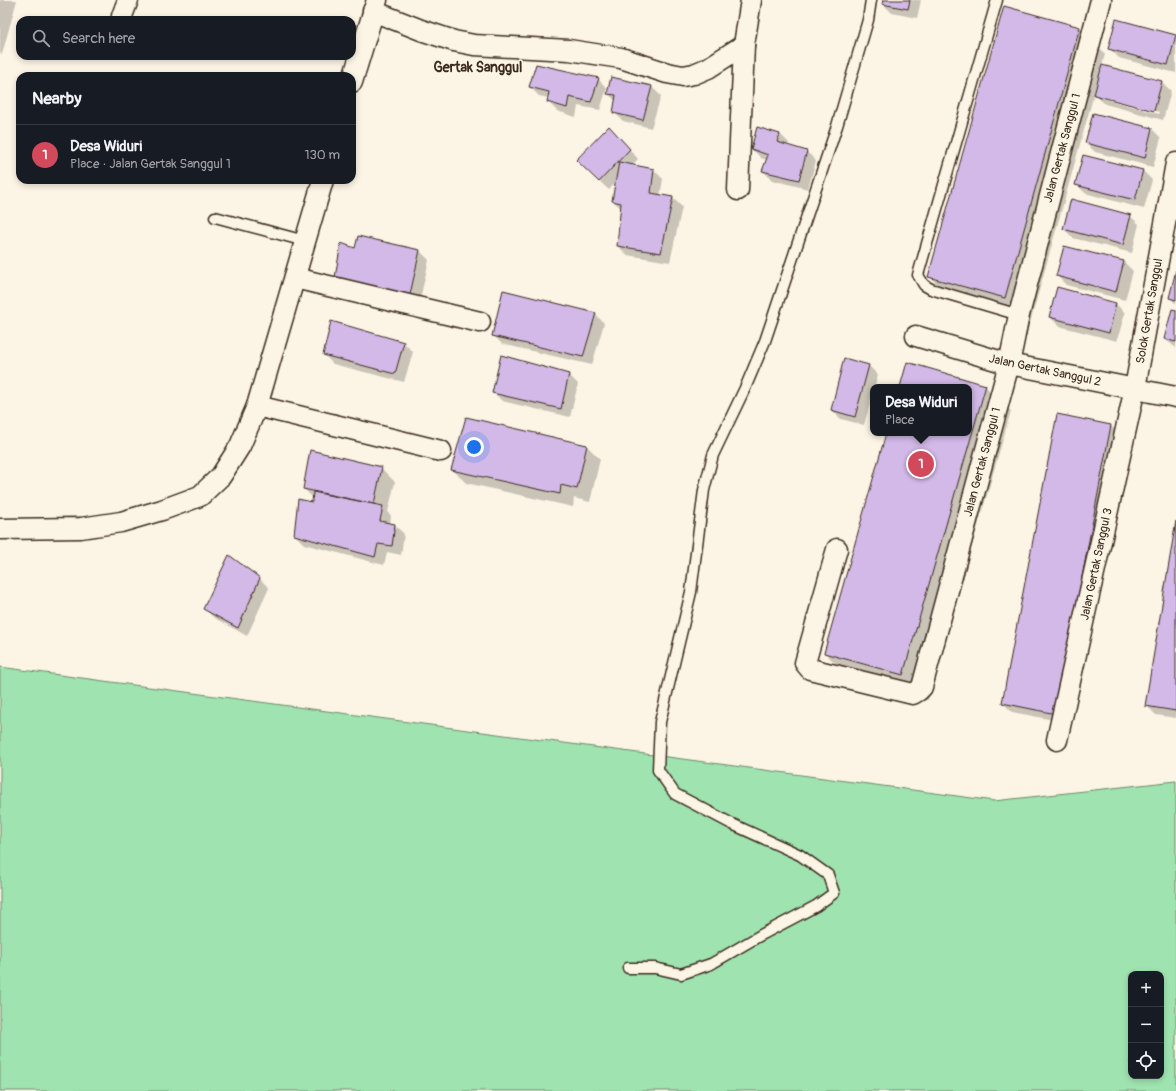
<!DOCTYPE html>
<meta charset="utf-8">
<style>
body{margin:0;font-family:Pangolin,sans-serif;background:#242831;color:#f1f3f6}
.controls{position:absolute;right:12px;bottom:12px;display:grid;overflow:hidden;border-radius:8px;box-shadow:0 2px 6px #0003}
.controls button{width:36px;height:36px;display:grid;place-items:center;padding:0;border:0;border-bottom:1px solid #363941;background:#171b24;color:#f1f3f6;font:20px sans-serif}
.you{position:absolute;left:474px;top:447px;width:14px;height:14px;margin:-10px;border:3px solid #fff;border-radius:50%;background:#1a73e8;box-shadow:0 0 0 6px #1a73e833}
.badge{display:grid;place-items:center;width:26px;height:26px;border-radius:50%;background:#d1495b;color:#fff;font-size:13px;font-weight:700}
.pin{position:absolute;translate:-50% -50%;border:2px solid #fff;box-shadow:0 1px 4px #0006}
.popup{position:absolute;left:870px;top:384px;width:102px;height:52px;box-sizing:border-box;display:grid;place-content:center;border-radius:8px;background:#171b24;filter:drop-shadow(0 1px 3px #0005);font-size:13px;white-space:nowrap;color:#9ea1a6}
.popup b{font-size:15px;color:#f1f3f6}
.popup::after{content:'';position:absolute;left:50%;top:100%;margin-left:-8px;border:8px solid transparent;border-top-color:#171b24}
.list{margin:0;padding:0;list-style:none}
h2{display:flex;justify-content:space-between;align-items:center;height:52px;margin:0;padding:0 16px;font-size:17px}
h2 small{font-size:13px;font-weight:400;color:#9ea1a6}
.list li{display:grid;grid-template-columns:26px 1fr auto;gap:12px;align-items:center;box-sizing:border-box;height:60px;padding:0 16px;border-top:1px solid #363941}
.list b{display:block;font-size:15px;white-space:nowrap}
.list p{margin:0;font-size:13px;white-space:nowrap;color:#9ea1a6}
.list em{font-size:13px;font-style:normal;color:#9ea1a6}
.icon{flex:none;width:22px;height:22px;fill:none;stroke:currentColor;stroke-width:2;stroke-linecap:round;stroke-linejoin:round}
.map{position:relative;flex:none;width:1176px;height:1091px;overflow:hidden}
.search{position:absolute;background:#171b24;box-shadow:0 2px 6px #0003;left:16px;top:16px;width:340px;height:44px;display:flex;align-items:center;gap:10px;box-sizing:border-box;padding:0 14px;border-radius:12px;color:#9ea1a6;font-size:15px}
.panel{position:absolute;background:#171b24;box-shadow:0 2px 6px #0003;left:16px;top:72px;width:340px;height:112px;border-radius:12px}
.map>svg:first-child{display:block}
.green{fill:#9fe4b0;stroke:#6d8767;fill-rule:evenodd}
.shadow{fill:#0003;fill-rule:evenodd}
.building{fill:#d2b9e8;stroke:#3b2a1e}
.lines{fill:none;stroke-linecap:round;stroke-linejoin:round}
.service-casing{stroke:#3b2a1e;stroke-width:13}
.minor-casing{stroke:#3b2a1e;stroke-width:23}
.service{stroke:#fcf5e5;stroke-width:10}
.minor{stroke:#fcf5e5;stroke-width:20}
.labels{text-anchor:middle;stroke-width:3;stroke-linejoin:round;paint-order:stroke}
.street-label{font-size:12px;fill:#3b2a1e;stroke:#fcf5e5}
.quarter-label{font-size:14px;font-weight:bold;fill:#3b2a1e;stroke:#fcf5e5}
</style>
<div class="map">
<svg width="1176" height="1091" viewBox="0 0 1176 1091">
<rect width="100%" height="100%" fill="#fcf5e5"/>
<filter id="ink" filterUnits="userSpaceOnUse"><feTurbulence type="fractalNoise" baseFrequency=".025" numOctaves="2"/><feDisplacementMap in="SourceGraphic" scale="8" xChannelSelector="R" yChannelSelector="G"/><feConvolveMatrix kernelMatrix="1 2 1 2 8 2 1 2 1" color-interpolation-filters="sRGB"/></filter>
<g filter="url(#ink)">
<!-- green -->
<path class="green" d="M0,667L994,801L1176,781V1091H0ZM1131,974H1161V1076H1131Z"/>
<!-- shadow -->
<g class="shadow">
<polygon points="0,0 17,0 2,54 0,53"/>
<polygon points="884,0 921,0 917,18 892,13 883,4"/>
<path d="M1005,7L1080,28L1105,54L1102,66L1162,82L1171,91L1163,120L1105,104L1094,94L1030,323L955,302L929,276ZM1105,97L1159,112V114L1105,99Z"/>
<polygon points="1176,36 1176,73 1119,58 1110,49"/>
<polygon points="598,79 607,88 600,110 578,106 576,117 557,111 548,102 549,98 539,96 530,87"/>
<polygon points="652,87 661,96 651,128 623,121 614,112 616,101 608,94"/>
<polygon points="1093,114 1152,129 1161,138 1153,167 1095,152 1086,143"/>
<polygon points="780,134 789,143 787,146 807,152 816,161 808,189 772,180 763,171 767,160 761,158 752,149"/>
<polygon points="618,136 638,159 632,165 654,170 663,179 660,196 673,198 682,207 670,262 627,255 618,246 622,209 613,201 616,182 609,190 586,169"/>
<polygon points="1084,156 1143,171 1152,180 1144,209 1085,193 1076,184"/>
<polygon points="1130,216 1139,224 1132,253 1073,238 1064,229"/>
<polygon points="359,237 420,251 429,260 418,308 355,250"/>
<polygon points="1065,247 1124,262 1133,271 1125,300 1066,285 1057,276"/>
<polygon points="1176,274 1176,304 1170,298"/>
<polygon points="1057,288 1116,304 1125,313 1117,341 1059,326 1050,317"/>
<polygon points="1176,311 1176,348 1165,339"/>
<polygon points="595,314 604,323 592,365 502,344 493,335"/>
<polygon points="404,343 413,352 404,382 333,364 324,355"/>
<polygon points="869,366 878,375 874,387 873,387 873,392 864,425 841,419 832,410"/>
<polygon points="569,375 578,384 570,417 502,401 493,392"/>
<polygon points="985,386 1011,411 928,700 850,678 825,653 887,433 969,433 969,387 901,387"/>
<polygon points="1111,426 1120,435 1064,722 1012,712 1003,703"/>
<polygon points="587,446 600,459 590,502 574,498 573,507 466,483 452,469"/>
<polygon points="381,468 395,482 388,512 391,516 390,524 395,525 404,534 401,555 387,552 384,565 304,544 295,535 313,504 313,498 304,489"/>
<polygon points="1176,527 1176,718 1156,715 1147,706"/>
<polygon points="260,579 269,588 247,636 213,617 204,608"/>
</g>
<!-- building -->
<g class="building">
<polygon points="883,0 910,0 908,9 882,4"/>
<polygon points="1004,6 1080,27 1005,298 928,277"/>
<polygon points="1116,19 1176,35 1168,65 1108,49"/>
<polygon points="536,64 599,78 591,102 569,97 567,108 547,102 549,92 529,87"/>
<polygon points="1102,65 1162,81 1154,111 1094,95"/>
<polygon points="611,77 652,86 643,120 613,113 616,95 607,94"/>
<polygon points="1093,113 1152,128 1145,158 1085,143"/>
<polygon points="609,126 630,149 599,182 576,160"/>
<polygon points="757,127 780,134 777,142 807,151 799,180 762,171 768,155 751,149"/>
<polygon points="1083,155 1143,170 1135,200 1075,185"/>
<polygon points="619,162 654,169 651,193 673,197 661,253 617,246 621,203 612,201"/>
<polygon points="1071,199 1131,215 1123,245 1063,229"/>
<polygon points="358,236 420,250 409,299 334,283 341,243 355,248"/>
<polygon points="1064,246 1124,261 1116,292 1056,276"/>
<polygon points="1176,270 1176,300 1169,298"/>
<polygon points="1057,287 1116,303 1109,333 1049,317"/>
<polygon points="503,290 596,313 583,357 492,336"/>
<polygon points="1172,309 1176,310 1176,342 1164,339"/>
<polygon points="331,321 404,342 395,374 323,355"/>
<polygon points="501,355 569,374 561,409 492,393"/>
<polygon points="844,358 869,365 855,417 831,410"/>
<polygon points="907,362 986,385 903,675 824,653 886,433 969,433 969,387 900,387"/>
<polygon points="1057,414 1111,425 1056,714 1002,703"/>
<polygon points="466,417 587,445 577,489 561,485 560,494 451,470"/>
<polygon points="310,450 382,467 374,504 303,489"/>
<polygon points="313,492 383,506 380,521 395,524 392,546 378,544 375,557 294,535 298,499 312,502"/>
<polygon points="1176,521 1176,711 1145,706"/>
<polygon points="229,555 260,578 238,628 203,609"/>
</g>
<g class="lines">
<!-- service casing -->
<g class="service-casing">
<g id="service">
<polyline points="997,0 918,275 924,285 931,289 1019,315"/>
<polyline points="215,217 305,241"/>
<polyline points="628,968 655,968 681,974 711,964 761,935 816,906 834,893 828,875 800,855 732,824 675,794 658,770 660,722 691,592 704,490 713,455 746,386 765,341 837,126 868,20 871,0"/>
</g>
</g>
<!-- minor casing -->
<g class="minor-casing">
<g id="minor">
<polyline points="373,11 421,30 454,41 474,45 569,50 601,55 621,58 667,73 683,76 694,74 708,68 744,45"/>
<polyline points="122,16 128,0"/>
<polyline points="352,82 377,0"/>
<polyline points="738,190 744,45 751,0"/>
<polyline points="295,278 480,322"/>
<polyline points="916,336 1009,364 1176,397"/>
<polyline points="257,406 441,451"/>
<polyline points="0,529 81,528 121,522 162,510 200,496 221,476 240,446 257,406 323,180"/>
<polyline points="837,549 805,663 810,669 913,694 918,691 922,687 1009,364 1019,315 1101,0"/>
<polyline points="1057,740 1135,388 1176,163"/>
</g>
</g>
<!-- service -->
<use href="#service" class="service"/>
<!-- minor -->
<use href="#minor" class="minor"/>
</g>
</g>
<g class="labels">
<!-- street labels -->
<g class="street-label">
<text transform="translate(1062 148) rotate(-75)" y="4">Jalan Gertak Sanggul 1</text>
<text transform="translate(1149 311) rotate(-80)" y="4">Solok Gertak Sanggul</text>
<text transform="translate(1045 370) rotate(12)" y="4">Jalan Gertak Sanggul 2</text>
<text transform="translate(982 462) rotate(-75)" y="4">Jalan Gertak Sanggul 1</text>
<text transform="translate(1096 564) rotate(-78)" y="4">Jalan Gertak Sanggul 3</text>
</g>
<!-- quarter labels -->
<g class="quarter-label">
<text x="478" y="72">Gertak Sanggul</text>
</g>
</g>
</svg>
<div class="controls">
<button>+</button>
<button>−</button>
<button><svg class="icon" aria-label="locate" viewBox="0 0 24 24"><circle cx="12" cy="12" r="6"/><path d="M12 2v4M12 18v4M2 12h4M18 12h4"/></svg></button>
</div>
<div class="you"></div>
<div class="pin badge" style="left:921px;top:464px">1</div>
<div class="popup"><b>Desa Widuri</b>Place</div>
<div class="search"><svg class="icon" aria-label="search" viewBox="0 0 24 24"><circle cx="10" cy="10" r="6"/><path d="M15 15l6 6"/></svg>Search here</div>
<section class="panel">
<h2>Nearby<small></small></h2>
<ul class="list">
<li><span class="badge">1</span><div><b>Desa Widuri</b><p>Place · Jalan Gertak Sanggul 1</p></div><em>130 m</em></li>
</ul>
</section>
</div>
